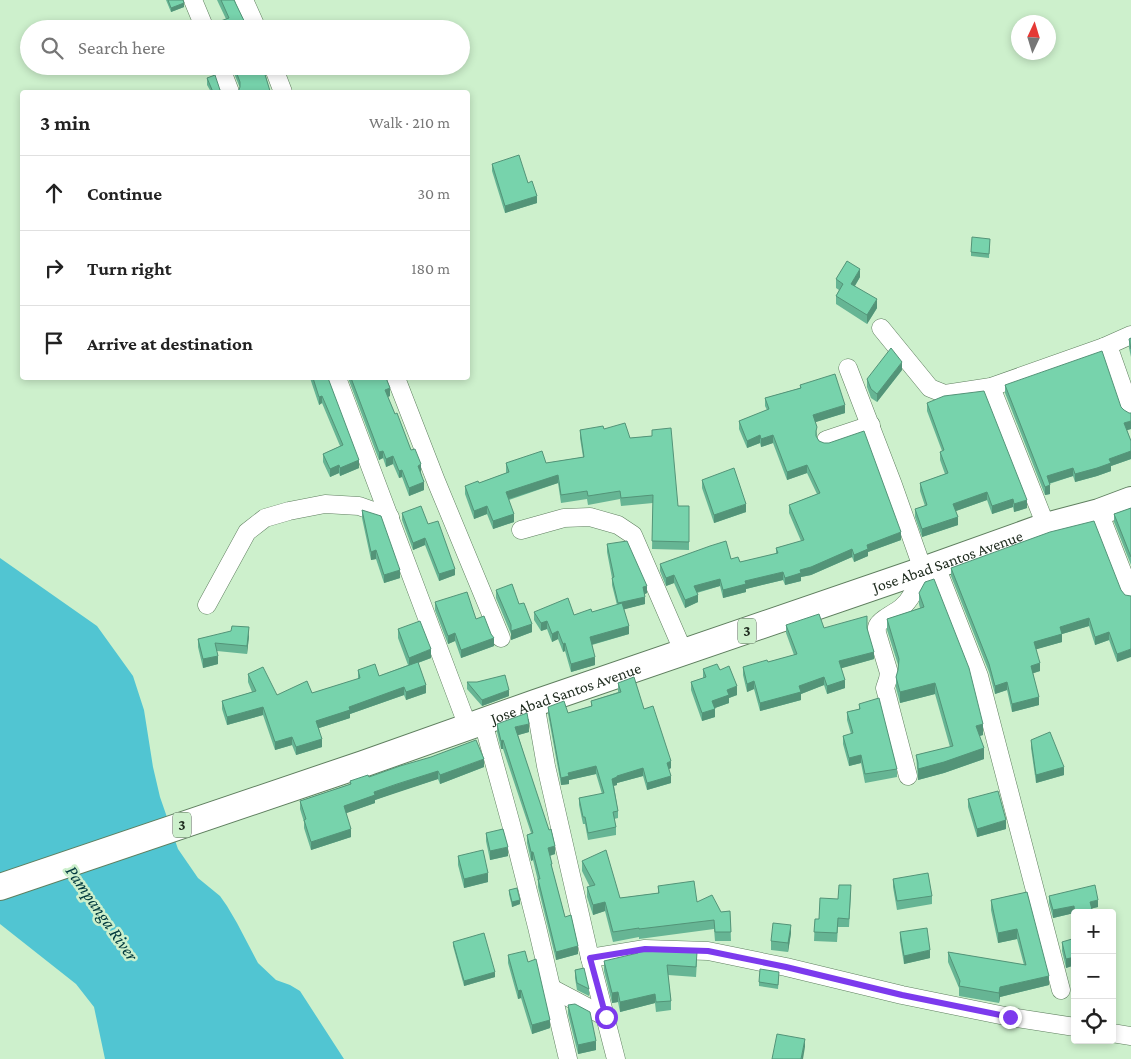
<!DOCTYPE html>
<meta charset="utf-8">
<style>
body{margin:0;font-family:"Crimson Pro",serif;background:#f2f2f2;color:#222}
.controls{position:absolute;right:15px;bottom:15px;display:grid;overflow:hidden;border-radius:5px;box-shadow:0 2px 8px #0003}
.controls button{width:45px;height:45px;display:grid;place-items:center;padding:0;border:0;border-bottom:1px solid #e0e0e0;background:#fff;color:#222;font:25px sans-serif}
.compass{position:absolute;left:1011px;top:15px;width:45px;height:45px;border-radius:50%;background:#fff;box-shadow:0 2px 8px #0003;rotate:4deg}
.stop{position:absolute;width:15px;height:15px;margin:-11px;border:4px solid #7c3aed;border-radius:50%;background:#fff}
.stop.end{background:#7c3aed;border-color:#fff;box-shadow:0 1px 5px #0008}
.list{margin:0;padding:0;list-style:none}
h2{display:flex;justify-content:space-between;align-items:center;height:65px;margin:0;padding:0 20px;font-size:21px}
h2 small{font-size:16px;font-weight:400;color:#767676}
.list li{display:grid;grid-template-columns:32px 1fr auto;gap:15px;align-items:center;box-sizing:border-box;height:75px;padding:0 20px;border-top:1px solid #e0e0e0}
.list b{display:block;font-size:19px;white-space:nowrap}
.list em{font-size:16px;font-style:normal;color:#767676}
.icon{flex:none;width:28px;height:28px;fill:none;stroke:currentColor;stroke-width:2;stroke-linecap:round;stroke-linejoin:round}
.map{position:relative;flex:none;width:1131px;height:1059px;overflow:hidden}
.search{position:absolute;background:#fff;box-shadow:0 2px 8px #0003;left:20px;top:20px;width:450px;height:55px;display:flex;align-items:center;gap:12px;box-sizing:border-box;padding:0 18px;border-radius:28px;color:#767676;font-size:19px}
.panel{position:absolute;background:#fff;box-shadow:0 2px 8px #0003;left:20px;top:90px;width:450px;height:290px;border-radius:5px}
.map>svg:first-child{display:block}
.water{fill:#51c5d2}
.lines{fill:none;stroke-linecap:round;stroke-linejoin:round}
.minor-casing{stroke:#5f7f5f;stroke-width:19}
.highway-casing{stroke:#5f7f5f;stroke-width:28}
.minor{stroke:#fff;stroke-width:18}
.highway{stroke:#fff;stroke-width:26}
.wall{fill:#66b594}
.shaded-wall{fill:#539478}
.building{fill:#77d3ac;stroke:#539478}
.route{stroke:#7c3aed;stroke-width:6}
.labels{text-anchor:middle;stroke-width:5;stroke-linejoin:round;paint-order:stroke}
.shield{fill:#cdf0cc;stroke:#546854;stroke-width:1}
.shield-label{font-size:15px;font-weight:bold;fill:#202d20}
.street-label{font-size:16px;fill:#202d20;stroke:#cdf0cc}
.water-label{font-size:18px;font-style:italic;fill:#00383d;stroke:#cdf0cc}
</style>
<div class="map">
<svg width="1131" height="1059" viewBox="0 0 1131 1059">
<rect width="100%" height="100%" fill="#cdf0cc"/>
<!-- water -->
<polygon class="water" points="0,558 97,626 133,676 144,710 153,767 160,797 178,849 198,878 220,896 227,906 237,923 258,963 276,980 290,985 300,991 344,1059 105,1059 94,1007 76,984 0,924"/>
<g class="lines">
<!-- minor casing -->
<g class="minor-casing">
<g id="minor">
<polyline points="193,0 205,29"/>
<polyline points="244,0 257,29"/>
<polyline points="220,66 230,92"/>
<polyline points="273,66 283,92"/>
<polyline points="881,328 930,388 945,394 991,387 1104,347 1107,348 1111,354 1131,411"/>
<polyline points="1104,347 1131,335"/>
<path d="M848,368L893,485L923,570C917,584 913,598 901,608C895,613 881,619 878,625C876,627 877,630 877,633L889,673L888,679L885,688L908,776"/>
<polyline points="337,378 468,727"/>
<polyline points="396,378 436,481 501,638"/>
<polyline points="991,387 1046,526"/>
<polyline points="826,440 871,425"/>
<polyline points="1099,512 1131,594"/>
<polyline points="521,530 564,518 590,517 618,525 633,535 684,653"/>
<polyline points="936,566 979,676 1061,990"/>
<polyline points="207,605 247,532 265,518 289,511 325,504 359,506 390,517"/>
<polyline points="535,703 546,766 590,958 616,1059"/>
<polyline points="483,722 511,824 537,927 568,1059"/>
<polyline points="590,958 645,949 708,951 786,967 902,995 1010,1017 1075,1027"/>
<polyline points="551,988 606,1017"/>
<polyline points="1112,1033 1131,1036"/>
</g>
</g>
<!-- highway casing -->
<g class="highway-casing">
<g id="highway">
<path id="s1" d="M0,887L363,764L535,703L923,570L1046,526L1099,512L1131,500"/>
</g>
</g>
<!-- minor -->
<use href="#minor" class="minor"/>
<!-- highway -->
<use href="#highway" class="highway"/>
</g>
<!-- wall -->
<g class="wall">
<polygon points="166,0 183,0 184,7 171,12"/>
<polygon points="217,0 234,0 248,29 226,19"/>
<polygon points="231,66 264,66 265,73 270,92 240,88"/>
<polygon points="207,78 220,90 223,92 211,92 207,85"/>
<polygon points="492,164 528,183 537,203 505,213 492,171"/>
<polygon points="990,239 989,258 971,256 971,252"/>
<polygon points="860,277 855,286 877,308 867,324 836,304 836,296 839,290 836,288 836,279"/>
<polygon points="1131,338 1131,357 1129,348 1129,339"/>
<polygon points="902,370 877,402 871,398 867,387 867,379"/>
<polygon points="310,378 328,378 359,468 340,476 339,473 330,477 323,462 323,454 340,446 322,403 319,405"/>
<polygon points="348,378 386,378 390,396 388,397 395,414 421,472 424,490 409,496 402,477 399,478 393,464 386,467 383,458 379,460"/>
<polygon points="800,385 845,413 815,422 817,435 816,437 901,540 868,552 868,556 854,562 852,557 811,575 801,577 801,581 785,585 783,580 746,589 746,592 723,598 720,586 697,593 698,602 685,608 674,583 666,586 660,571 660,564 731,559 740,562 776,554 776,548 801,541 789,513 789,505 817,494 807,473 787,480 773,443 761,447 760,443 747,448 739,429 739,421 767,410 765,406 765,398 800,388"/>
<polygon points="1005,385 1121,407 1131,429 1127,430 1131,441 1131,459 1111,466 1111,471 1097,476 1075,482 1073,476 1049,484 1050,494 1045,495 1005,393"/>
<polygon points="927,403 1027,508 1014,512 1013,507 992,514 987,500 956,511 958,525 922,537 915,517 915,509 925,506 920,491 920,483 945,474 940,460 940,452 942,451 927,411"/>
<polygon points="604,429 630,438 652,436 652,430 678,506 689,506 689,550 652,549 653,503 621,506 620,499 588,505 587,499 561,503 558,483 509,500 514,522 493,529 487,514 474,519 465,494 465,486 479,483 506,473 506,463 546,463 583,457 580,438 580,430"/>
<polygon points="702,480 746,512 714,523 702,488"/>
<polygon points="1131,508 1131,565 1114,522 1114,514"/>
<polygon points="362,510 400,578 384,583 376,559 371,560 362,518"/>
<polygon points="402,513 428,524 455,575 439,581 425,545 413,550 402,520"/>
<polygon points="607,544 647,593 644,594 645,604 624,609 629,634 592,645 595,665 571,672 565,651 563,652 558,639 552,642 547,629 541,631 534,620 534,612 574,615 592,612 617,605 612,585 612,578 607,552"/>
<polygon points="951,568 1121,590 1117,662 1109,640 1095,645 1089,626 1062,634 1062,642 1036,649 1040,671 1033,673 1039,705 1012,712 1007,690 995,694 989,672 951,576"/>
<polygon points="496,590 519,604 532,632 511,640 511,634 496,598"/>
<polygon points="919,593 983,735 979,736 984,759 944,773 918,780 916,755 950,747 935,694 900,703 896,688 896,677 899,668 887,630 887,619 920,608 919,604"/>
<polygon points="435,602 476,619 494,646 461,658 455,641 448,644 435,610"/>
<polygon points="786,625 824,628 867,628 874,659 841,668 845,688 827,694 824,685 801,694 801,700 760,711 754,689 747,692 743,675 743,667 768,662 794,655 786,633"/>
<polygon points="398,629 431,658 418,663 426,693 406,700 404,695 350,714 350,718 319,728 322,747 296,755 292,745 275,750 263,715 227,725 222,709 222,701 252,692 248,682 248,674 277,695 312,693 358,679 358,670 379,676 408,665 398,638"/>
<polygon points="249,636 247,654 217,651 218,664 203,668 198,647 198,639"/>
<polygon points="703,669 720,670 737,695 729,698 729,703 715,708 715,717 702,721 691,690 691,682 703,678"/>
<polygon points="467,682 509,696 482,706 467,689"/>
<polygon points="618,683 644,709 671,768 669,769 671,783 647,790 643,776 617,783 617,785 614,786 618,811 618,818 614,819 616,827 616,835 588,840 585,824 583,824 579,805 579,798 602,794 596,774 569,780 569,784 561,785 548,714 548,707 568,713 591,706 591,701 618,692"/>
<polygon points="859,704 897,769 897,777 865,783 861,763 849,766 843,744 843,736 851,734 847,720 847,712 859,709"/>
<polygon points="497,724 529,732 518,735 555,854 550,856 552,868 565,917 578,954 556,960 538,887 538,881 533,860 531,861 527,843 527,835 531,833 503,749 501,749 497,732"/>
<polygon points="1031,740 1064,775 1036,783 1031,748"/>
<polygon points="484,767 440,784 438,779 397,792 375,800 375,803 346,813 351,837 311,850 304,828 304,822 300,809 300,801 350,784 350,781 369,777"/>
<polygon points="968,799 1006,829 977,837 968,807"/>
<polygon points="486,833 508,856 490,860 486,841"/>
<polygon points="458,856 488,882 464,888 458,865"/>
<polygon points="582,861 620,898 658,893 658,886 721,912 730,911 731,941 715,941 714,929 639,939 639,937 613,942 605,911 593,915 587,897 587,887 590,887 582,871"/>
<polygon points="893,879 932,896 932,904 897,910 893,887"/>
<polygon points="509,890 520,904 512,907 509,894"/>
<polygon points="1027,892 1049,985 1000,997 999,1003 959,996 959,988 948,962 948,952 1024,965 1017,939 998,943 991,910 991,900"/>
<polygon points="851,894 849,927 838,927 837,942 814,941 815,919 819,919 838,899"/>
<polygon points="1049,896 1098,907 1092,908 1093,913 1075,913 1075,917 1074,913 1053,918 1049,903"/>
<polygon points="900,932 930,958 904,964 900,940"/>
<polygon points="791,933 788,952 771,950 771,941"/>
<polygon points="453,942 495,977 464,986 453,946"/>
<polygon points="1062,942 1075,948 1075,965 1066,968 1062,951"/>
<polygon points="508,955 528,962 550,1028 532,1034 521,998 518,999 508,963"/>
<polygon points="604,961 697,961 696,977 668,975 671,1001 671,1010 656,1012 655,1003 620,1012 618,1002 612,1003 604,971"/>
<polygon points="575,970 589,989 589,996 577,990 575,978"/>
<polygon points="779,976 778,989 759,986 759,982"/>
<polygon points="568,1005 596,1050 578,1054 568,1014"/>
</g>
<!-- shaded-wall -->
<g class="shaded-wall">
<polygon points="184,3 184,7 171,12 171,8"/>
<polygon points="537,196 537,203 505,213 505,206"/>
<polygon points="860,269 860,277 851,292 851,284"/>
<polygon points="877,299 877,308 867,324 867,315"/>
<polygon points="902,362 902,370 877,402 877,394"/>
<polygon points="390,388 390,396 385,398 385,390"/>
<polygon points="322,396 322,403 319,405 319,397"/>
<polygon points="845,405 845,413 813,423 813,415"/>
<polygon points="1131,421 1131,429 1124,431 1124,423"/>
<polygon points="760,435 760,443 747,448 747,441"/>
<polygon points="773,435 773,443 761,447 761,439"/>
<polygon points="383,451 383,458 379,460 379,452"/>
<polygon points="1131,451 1131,459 1111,466 1111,471 1097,476 1075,482 1075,474 1109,459"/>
<polygon points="393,456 393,464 386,467 386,459"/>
<polygon points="359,460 359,468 340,476 340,468"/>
<polygon points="421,464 421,472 418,473 418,466"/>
<polygon points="339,465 339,473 330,477 330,469"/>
<polygon points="807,465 807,473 787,480 787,472"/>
<polygon points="1073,468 1073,476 1047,484 1047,476"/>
<polygon points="402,470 402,477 399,478 399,471"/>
<polygon points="558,475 558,483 506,500 506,492"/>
<polygon points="424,482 424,490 409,496 409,488"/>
<polygon points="1050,485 1050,494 1045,495 1045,487"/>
<polygon points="987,492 987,500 953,512 953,504"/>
<polygon points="1013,499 1013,507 992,514 992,506"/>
<polygon points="1027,500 1027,508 1014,512 1014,504"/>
<polygon points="746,504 746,512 714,523 714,515"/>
<polygon points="487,506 487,514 474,519 474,511"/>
<polygon points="514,514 514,522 493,529 493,521"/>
<polygon points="958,517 958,525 922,537 922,529"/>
<polygon points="901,532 901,540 868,552 868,556 854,562 854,555 867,545"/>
<polygon points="425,538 425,545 413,550 413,543"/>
<polygon points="852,549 852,557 811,575 801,577 801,581 785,585 785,578 800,570"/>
<polygon points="376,550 376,559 371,560 371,552"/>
<polygon points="455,569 455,575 439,581 439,574"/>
<polygon points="400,570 400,578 384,583 384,575"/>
<polygon points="783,572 783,580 746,589 746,592 723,598 723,590 745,581"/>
<polygon points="674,575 674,583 666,586 666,578"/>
<polygon points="720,579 720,586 694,593 694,586"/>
<polygon points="647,586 647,593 643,595 643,587"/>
<polygon points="698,595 698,602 685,608 685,600"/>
<polygon points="645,597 645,604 618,611 618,603"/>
<polygon points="1089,618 1089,626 1062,634 1062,642 1034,650 1034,642 1060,627"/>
<polygon points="547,621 547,629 541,631 541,623"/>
<polygon points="532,624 532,632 511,640 511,631"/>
<polygon points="629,626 629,634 590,645 590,637"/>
<polygon points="249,627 249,636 247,654 247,646"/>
<polygon points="558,631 558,639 552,642 552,634"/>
<polygon points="1109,632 1109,640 1095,645 1095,637"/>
<polygon points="455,633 455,641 448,644 448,636"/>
<polygon points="494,638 494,646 461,658 461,650"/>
<polygon points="565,643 565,651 563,652 563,644"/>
<polygon points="431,649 431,658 409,666 409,658"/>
<polygon points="1131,649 1131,657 1117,662 1117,654"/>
<polygon points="874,652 874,659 839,669 839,661"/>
<polygon points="218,656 218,664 203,668 203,659"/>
<polygon points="595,657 595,665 571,672 571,664"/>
<polygon points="1040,663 1040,671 1031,674 1031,666"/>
<polygon points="824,677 824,685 801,694 801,700 760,711 760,703 799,686"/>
<polygon points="845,680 845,688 827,694 827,686"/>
<polygon points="754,681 754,689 747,692 747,684"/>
<polygon points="1007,682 1007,690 995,694 995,686"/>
<polygon points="935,683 935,694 900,703 900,692"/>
<polygon points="426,685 426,693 406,700 406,692"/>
<polygon points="737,686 737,695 729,698 729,703 712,709 712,701 727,690"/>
<polygon points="404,687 404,695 350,714 350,718 316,729 316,721 349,707"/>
<polygon points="509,690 509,696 482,706 482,700"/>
<polygon points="1039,697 1039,705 1012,712 1012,704"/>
<polygon points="263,707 263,715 227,725 227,717"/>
<polygon points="715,709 715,717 702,721 702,713"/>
<polygon points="529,724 529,732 515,736 515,727"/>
<polygon points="983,724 983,735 976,737 976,726"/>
<polygon points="292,737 292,745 275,750 275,742"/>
<polygon points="322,739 322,747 296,755 296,747"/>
<polygon points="503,740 503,749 501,749 501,741"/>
<polygon points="984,748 984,759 944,773 918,780 918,769"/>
<polygon points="861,755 861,763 849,766 849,758"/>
<polygon points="484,759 484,767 440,784 440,775"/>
<polygon points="671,761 671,768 667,770 667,763"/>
<polygon points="596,766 596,774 569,780 569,784 561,785 561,778 568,773"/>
<polygon points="1064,767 1064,775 1036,783 1036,775"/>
<polygon points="643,768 643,776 617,783 617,785 612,786 612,779 617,776"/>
<polygon points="438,771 438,779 375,800 375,803 344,814 344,806 374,792"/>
<polygon points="671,776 671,783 647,790 647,783"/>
<polygon points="1006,820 1006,829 977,837 977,829"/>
<polygon points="351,829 351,837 311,850 311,842"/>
<polygon points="555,846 555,854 548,856 548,848"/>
<polygon points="508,847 508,856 490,860 490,851"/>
<polygon points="531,852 533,852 533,860 531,861"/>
<polygon points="488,873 488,882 464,888 464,879"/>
<polygon points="520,900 520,904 512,907 512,902"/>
<polygon points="1098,900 1098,907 1090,909 1090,902"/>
<polygon points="605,902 605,911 593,915 593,905"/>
<polygon points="1074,906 1074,913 1053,918 1053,910"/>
<polygon points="791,925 791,933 788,952 788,943"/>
<polygon points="1017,929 1017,939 998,943 998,933"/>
<polygon points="578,946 578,954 556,960 556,952"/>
<polygon points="930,950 930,958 904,964 904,956"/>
<polygon points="1075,957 1075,965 1066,968 1066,959"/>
<polygon points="495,972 495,977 464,986 464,981"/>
<polygon points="1049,976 1049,985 1000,997 999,1003 999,993 1000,987"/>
<polygon points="521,990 521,998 518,999 518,991"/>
<polygon points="618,992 618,1002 612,1003 612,993"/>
<polygon points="655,994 655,1003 620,1012 620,1002"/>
<polygon points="550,1020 550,1028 532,1034 532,1025"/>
<polygon points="805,1039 805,1047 803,1059 801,1059"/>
<polygon points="596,1041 596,1050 578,1054 578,1045"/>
</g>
<!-- building -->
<g class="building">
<polygon points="168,0 183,0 184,3 171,8"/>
<polygon points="221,0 234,0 248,29 213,29 215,23 229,18"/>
<polygon points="234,66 264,66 265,67 263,68 270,91 266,92 238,92 240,87 240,82"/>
<polygon points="215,75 220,90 223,92 213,92 207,78"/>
<polygon points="519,155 528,183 532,181 537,196 505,206 492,164"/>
<polygon points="972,237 990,239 989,254 971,252"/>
<polygon points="847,261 860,269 851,284 877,299 867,315 836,296 843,284 836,279"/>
<polygon points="1131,338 1131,349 1129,339"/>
<polygon points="891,348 902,362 877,394 871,389 867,379"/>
<polygon points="1102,351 1121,407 1124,410 1129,413 1131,413 1131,421 1124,423 1131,441 1131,451 1109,459 1111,463 1097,468 1075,474 1073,468 1047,476 1050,485 1045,487 1005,385"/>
<polygon points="835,374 845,405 813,415 817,427 816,431 816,436 819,441 824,443 829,443 864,431 901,532 867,545 868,549 854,555 852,549 811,567 800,570 801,573 785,578 783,572 745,581 746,584 723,590 720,579 694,586 698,595 685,600 674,575 666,578 660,564 710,546 726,541 731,559 738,557 740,562 778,553 776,548 804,540 789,505 820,493 807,465 787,472 773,435 761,439 760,435 747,441 739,421 769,409 765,398 801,388 800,385"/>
<polygon points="313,378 328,378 359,460 340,468 339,465 330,469 323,454 343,445 322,396 319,397"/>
<polygon points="351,378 386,378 390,388 385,390 395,414 397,413 411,450 415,449 421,464 418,466 424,482 409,488 402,470 399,471 393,456 386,459 383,451 379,452"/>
<polygon points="984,391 1027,500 1014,504 1013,499 992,506 987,492 953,504 958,517 922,529 915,509 927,505 920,483 948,473 940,452 944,450 927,403 944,396"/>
<polygon points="625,423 630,438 652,436 652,430 671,428 678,506 689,506 689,542 652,541 653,495 621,498 620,491 588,496 587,491 561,495 558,475 506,492 514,514 493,521 487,506 474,511 465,486 478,481 479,483 509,472 506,463 542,451 546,463 584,457 580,430 603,426 604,429"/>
<polygon points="734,468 746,504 714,515 702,480"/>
<polygon points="421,506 428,524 438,521 455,569 439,574 425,538 413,543 402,513"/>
<polygon points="1131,508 1131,557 1114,514"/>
<polygon points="362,510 381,516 400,570 384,575 376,550 371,552"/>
<polygon points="1094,521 1121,590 1125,595 1131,596 1131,649 1117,654 1109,632 1095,637 1089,618 1060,627 1062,634 1034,642 1040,663 1031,666 1039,697 1012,704 1007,682 995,686 989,664 951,568 1050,532"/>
<polygon points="627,541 647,586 643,587 645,597 618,603 612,578 614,577 607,544"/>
<polygon points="934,579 969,668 983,724 976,726 984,748 944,762 918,769 918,763 916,755 953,746 935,683 900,692 896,677 898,670 899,659 887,619 924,607 919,593 925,582"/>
<polygon points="512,584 519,604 524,603 532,624 511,631 511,625 496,590"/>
<polygon points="467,592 476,619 484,616 491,634 494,638 461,650 455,633 448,636 435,602"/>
<polygon points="568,598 574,615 591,609 592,612 622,603 629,626 590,637 595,657 571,664 565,643 563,644 558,631 552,634 547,621 541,623 534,612"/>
<polygon points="819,614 824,628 867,616 867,628 874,652 839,661 845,680 827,686 824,677 799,686 801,692 760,703 754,681 747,684 743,667 767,660 768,662 797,654 786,625"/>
<polygon points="420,621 431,649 409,658 398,629"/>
<polygon points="232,626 249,627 247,646 215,643 218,656 203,659 198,639 231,631"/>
<polygon points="418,662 426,685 406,692 404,687 349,707 350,710 316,721 322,739 296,747 292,737 275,742 263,707 227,717 222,701 256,691 248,674 263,667 277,695 307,681 312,693 360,678 358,670 375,664 379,676"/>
<polygon points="717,664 720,670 729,666 737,686 727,690 729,695 712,701 715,709 702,713 691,682 706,677 703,669"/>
<polygon points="505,675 509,690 482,700 467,682 477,682"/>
<polygon points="634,677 644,709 653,706 671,761 667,763 671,776 647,783 643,768 617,776 617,777 612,779 618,811 613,812 616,827 588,833 585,817 583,817 579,798 604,793 596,766 568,773 569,776 561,778 548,707 564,701 568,713 592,706 591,701 621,692 618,683"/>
<polygon points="879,698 897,769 865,774 861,755 849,758 843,736 853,733 847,712 860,709 859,704"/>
<polygon points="527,713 529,724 515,727 549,830 551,829 555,846 548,848 552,864 551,864 565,917 571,915 578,946 556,952 538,879 540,879 533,852 531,852 527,835 533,833 503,740 501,741 497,724"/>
<polygon points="1050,732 1064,767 1036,775 1031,740"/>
<polygon points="476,740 484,759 440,775 438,771 397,784 374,792 375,795 344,806 351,829 311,842 304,820 306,819 300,801 351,784 350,781 368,775 369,777 400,766 431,757"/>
<polygon points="998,791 1006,820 977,829 968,799"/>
<polygon points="503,829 508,847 490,851 486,833"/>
<polygon points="483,850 488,873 464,879 458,856"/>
<polygon points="606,850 620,898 659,893 658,886 694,881 697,902 712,895 721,912 730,911 731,932 715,932 714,920 639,929 639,928 613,932 605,902 593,905 587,887 595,885 582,861"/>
<polygon points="928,873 932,896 897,901 893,879"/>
<polygon points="839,885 851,885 849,919 838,918 837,933 814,932 815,919 819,919 820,898 838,899"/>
<polygon points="1095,885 1098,900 1090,902 1093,913 1075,913 1074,906 1053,910 1049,896"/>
<polygon points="517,888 520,900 512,902 509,890"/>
<polygon points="1027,892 1049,976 1000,987 999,993 959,986 960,981 948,952 1026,965 1017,929 998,933 991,900"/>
<polygon points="773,923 791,925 788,943 771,941"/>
<polygon points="927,928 930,950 904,956 900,932"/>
<polygon points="484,933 495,972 464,981 453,942"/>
<polygon points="1072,939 1075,948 1075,957 1066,959 1062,942"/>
<polygon points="646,950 697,952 696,967 667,965 671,1001 656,1002 655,994 620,1002 618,992 612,993 604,961 638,953 638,951"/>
<polygon points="525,951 528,962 536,959 550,1020 532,1025 521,990 518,991 508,955"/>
<polygon points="584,968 589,989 577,983 575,970"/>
<polygon points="760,969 779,972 778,985 759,982"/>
<polygon points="575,1004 590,1012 596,1041 578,1045 568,1005"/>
<polygon points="777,1034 805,1039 801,1059 772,1059"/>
</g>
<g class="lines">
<!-- route -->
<polyline class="route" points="606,1017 590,958 645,949 708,951 786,967 902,995 1010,1017"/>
</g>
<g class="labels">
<!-- shield labels -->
<g class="shield">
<rect x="738" y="618.5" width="18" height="25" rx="4"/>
<rect x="173" y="812.5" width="18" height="25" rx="4"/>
</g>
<g class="shield-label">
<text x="747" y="636">3</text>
<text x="182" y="830">3</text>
</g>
<!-- street labels -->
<g class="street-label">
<text dy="6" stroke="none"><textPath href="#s1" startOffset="1002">Jose Abad Santos Avenue</textPath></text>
<text dy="6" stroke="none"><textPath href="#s1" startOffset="598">Jose Abad Santos Avenue</textPath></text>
</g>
<!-- water labels -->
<g class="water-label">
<text transform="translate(102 913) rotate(55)" y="6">Pampanga River</text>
</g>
</g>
</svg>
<div class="controls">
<button>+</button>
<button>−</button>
<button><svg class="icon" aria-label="locate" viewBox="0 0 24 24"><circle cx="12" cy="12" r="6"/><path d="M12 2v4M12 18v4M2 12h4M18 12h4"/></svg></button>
</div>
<svg class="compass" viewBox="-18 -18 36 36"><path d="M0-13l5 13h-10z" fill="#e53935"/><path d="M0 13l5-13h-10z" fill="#767676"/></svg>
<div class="stop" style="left:606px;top:1017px"></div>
<div class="stop end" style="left:1010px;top:1017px"></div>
<div class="search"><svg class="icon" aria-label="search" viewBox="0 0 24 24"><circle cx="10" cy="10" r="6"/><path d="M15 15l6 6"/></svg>Search here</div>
<section class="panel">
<h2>3 min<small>Walk · 210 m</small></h2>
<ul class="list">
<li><svg class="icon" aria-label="ahead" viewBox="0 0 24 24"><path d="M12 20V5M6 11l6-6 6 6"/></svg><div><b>Continue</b></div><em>30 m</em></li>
<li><svg class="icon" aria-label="right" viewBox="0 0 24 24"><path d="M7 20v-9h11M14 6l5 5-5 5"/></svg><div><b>Turn right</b></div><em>180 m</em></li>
<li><svg class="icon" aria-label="arrive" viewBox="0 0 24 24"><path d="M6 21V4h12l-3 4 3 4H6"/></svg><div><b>Arrive at destination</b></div></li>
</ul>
</section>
</div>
